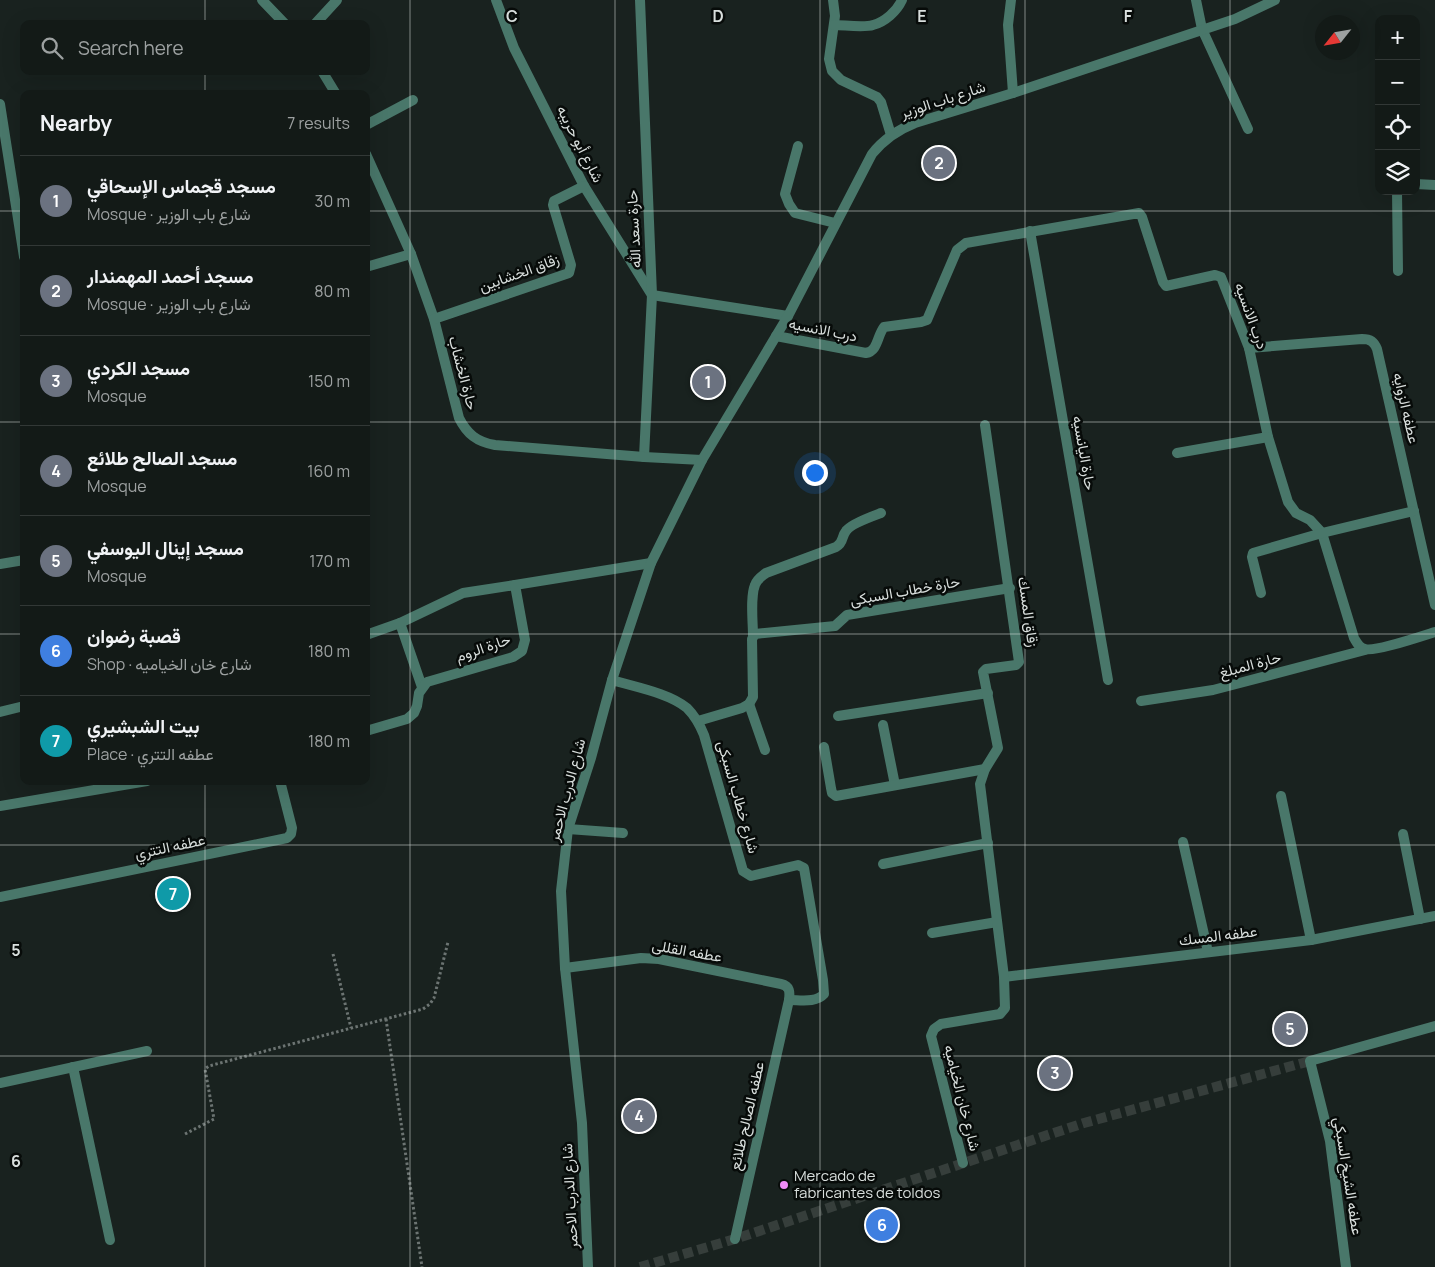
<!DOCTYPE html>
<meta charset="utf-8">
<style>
body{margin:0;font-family:Manrope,Vazirmatn,sans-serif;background:#202724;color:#f1f3f6}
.controls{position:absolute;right:15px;top:15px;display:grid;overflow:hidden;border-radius:10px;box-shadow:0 5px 20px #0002}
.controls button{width:45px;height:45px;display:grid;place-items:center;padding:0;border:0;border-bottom:1px solid #323836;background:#131a17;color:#f1f3f6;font:25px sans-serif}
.compass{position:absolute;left:1315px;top:15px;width:45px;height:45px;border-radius:50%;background:#131a17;box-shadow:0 5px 20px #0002;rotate:239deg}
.you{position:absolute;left:814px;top:472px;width:18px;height:18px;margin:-12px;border:4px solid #fff;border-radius:50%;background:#1a73e8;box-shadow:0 0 0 8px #1a73e833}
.badge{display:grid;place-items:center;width:32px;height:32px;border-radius:50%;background:#ef8bf7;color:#fff;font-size:16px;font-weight:700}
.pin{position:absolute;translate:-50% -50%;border:2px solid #fff;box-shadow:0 1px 5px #0006}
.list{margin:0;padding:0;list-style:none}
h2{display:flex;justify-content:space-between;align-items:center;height:65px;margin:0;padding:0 20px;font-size:21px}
h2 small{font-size:16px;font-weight:400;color:#9da1a1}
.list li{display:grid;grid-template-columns:32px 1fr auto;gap:15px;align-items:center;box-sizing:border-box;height:90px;padding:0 20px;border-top:1px solid #323836}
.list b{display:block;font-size:19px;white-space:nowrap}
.list p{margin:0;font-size:16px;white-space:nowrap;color:#9da1a1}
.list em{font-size:16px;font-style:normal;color:#9da1a1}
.icon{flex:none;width:28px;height:28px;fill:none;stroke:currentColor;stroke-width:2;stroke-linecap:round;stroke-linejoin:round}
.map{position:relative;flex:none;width:1435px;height:1267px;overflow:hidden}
.search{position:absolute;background:#131a17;box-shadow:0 5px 20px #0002;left:20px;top:20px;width:350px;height:55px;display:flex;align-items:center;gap:12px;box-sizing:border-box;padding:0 18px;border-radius:10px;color:#9da1a1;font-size:19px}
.panel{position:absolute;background:#131a17;box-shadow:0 5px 20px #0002;left:20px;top:90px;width:350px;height:695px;border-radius:10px}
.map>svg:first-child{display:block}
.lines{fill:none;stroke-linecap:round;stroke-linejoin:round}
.street-tunnel{stroke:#363e3b;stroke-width:10;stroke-dasharray:10 5;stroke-linecap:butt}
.path{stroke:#6c7472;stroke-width:3;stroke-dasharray:2.5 2.5;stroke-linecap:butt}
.street{stroke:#49776a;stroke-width:10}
.grid{fill:none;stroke:#d8dedc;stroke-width:1;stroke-opacity:0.55}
.poi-dot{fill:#ef8bf7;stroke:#070b09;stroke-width:2}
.labels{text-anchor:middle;stroke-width:5;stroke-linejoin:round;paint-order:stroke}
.street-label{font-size:15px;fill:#d8dedc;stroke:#070b09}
.poi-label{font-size:15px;fill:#d8dedc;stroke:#070b09;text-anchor:start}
.grid-label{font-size:16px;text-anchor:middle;font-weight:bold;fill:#d8dedc;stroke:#070b09;stroke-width:5;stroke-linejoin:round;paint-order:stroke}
</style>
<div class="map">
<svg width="1435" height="1267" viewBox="0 0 1435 1267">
<rect width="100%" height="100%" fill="#19221f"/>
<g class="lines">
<!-- street-tunnel -->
<polyline class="street-tunnel" points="640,1267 735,1239 1084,1123 1310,1061"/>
<!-- path -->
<g class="path">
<polyline points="333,954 351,1028"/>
<polyline points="386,1019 422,1267"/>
<polyline points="185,1134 214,1119 205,1069 209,1066 423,1009 430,1004 434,998 448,942"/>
</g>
<!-- street -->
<g class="street">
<polyline points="262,0 285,24"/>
<polyline points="496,0 514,48 584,186 652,295 788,316"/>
<polyline points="640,0 652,295 644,457"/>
<polyline points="833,0 835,16 829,59 832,71 841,80 877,97 881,102 891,135"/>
<polyline points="1011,0 1008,25 1013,93"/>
<polyline points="1196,0 1202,29 1248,129"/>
<polyline points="315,24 337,0"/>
<path d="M834,25C844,25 864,28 873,25C885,22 897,11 902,0"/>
<polyline points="322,71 336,94"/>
<polyline points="0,104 24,257"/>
<polyline points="366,125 413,100"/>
<polyline points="798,146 785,194 789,204 795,213 835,223"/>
<path d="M366,154L411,254L434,319L459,418C467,434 477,442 495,445L644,457L702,460"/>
<polyline points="1416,184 1435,185"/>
<polyline points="1397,191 1398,271"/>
<polyline points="1030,231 1108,680"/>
<polyline points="366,267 411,254"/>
<polyline points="434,319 569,273 571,265 553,205 554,201 584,186"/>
<path d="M776,336L866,353C878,351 877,336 884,327L921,322L927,320L957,250L966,243L1139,213L1142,217L1163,282L1166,286L1215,275L1221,277L1249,348L1268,437L1288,502L1296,513L1310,520L1322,533L1354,638C1357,643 1359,648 1365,649C1375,652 1422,636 1435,632"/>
<path d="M1249,348L1362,339C1371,339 1374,342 1377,349L1435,605"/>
<polyline points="1177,453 1268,437"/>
<polyline points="0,564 24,560"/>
<polyline points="1261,593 1252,557 1253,553 1322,533 1414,511"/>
<polyline points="400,623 422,687"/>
<polyline points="366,635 400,623 463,593 515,585"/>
<path d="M753,636C753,622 750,597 755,585C757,579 761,577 766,573L836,547C844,543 841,537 846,531C850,524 873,516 881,513"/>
<path d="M612,680C635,687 669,693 687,708C695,716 700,725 704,735L743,871L751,876L798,865L804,868L823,980L824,994C816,1003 801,1000 789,1000"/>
<polyline points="1141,701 1213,690 1365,650"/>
<polyline points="749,704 765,750"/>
<polyline points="0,712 24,706"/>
<polyline points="838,716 988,693"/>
<polyline points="698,721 742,708 749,704 753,697 752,639 755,634 835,626 847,615 1010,588"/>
<polyline points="883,725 895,785"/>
<polyline points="366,731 407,719 414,713 417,706 419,693 427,682 513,657 522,651 525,640 515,585 651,563"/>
<polyline points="824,747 831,788 832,793 836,796 985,769"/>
<polyline points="1281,796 1311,940"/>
<polyline points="0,806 147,781"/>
<polyline points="568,829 623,833"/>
<polyline points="1403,834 1420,919"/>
<polyline points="1183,842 1208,952"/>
<polyline points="883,864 988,843"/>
<polyline points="0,897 287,838 291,834 292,828 280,781"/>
<polyline points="932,933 997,922"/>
<path d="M565,968L641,958L659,959L781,984C790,986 790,992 789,1000L735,1239"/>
<polyline points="1004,977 1311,940 1435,916"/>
<polyline points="73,1067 110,1240"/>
<polyline points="0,1083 147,1051"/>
<polyline points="963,1163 931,1036 934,1029 941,1024 1000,1014 1005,1008 1004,977 980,784 985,769 998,748 983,672 986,669 1016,665 1019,662 985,425"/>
<path d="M588,1267L582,1123L565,968L561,891L568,829L591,758L612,680L651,563L702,460L788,316L872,154C884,139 897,130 915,123L1013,93L1235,19L1275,0"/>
<polyline points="1346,1267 1330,1141 1310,1061 1435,1026"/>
</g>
</g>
<!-- grid -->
<path class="grid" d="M205,0V24M410,0V1267M615,0V1267M820,0V1267M1025,0V1267M1230,0V1267M205,71V94M0,211H24M366,211H1435M0,422H24M366,422H1435M0,634H24M366,634H1435M205,781V1267M0,845H1435M0,1056H1435"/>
<!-- markers -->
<circle class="poi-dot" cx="784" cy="1185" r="5"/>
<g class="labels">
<!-- street labels -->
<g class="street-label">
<text transform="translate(943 100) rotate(-18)" y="5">شارع باب الوزير</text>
<text transform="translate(580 144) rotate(63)" y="5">شارع أبو حريبه</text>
<text transform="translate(634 229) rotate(-93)" y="5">حارة سعد الله</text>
<text transform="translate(519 273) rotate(-20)" y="5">زقاق الخشابين</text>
<text transform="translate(1251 316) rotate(70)" y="5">درب الانسيه</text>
<text transform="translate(823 330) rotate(11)" y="5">درب الانسيه</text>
<text transform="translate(463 373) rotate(75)" y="5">حارة الخشاب</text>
<text transform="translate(1406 408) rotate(77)" y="5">عطفه الزوايه</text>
<text transform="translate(1084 453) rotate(80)" y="5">حارة اليانسيه</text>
<text transform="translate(905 591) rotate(-10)" y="5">حارة خطاب السبكى</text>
<text transform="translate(1028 612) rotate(82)" y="5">زقاق المسك</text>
<text transform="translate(483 648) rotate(-19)" y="5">حارة الروم</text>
<text transform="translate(1250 665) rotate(-15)" y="5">حارة المبلغ</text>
<text transform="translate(567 790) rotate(-75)" y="5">شارع الدرب الاحمر</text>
<text transform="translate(738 797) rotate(74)" y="5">شارع خطاب السبكى</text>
<text transform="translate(170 847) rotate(-12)" y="5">عطفه التتري</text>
<text transform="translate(1218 936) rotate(-7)" y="5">عطفه المسك</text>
<text transform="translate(687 951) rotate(10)" y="5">عطفه القللى</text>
<text transform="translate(962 1098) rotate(76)" y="5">شارع خان الخياميه</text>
<text transform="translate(747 1116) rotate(-77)" y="5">عطفه الصالح طلائع</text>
<text transform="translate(1348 1176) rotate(81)" y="5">عطفه الشيخ السبكي</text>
<text transform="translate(570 1196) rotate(-93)" y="5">شارع الدرب الاحمر</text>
</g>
<!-- poi labels -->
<g class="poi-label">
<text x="794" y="1181">Mercado de<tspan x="794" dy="17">fabricantes de toldos</tspan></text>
</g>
</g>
<g class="grid-label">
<text x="512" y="22">C</text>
<text x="718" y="22">D</text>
<text x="922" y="22">E</text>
<text x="1128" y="22">F</text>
<text x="16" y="956">5</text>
<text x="16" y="1167">6</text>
</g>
</svg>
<div class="controls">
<button>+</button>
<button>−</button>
<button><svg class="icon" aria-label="locate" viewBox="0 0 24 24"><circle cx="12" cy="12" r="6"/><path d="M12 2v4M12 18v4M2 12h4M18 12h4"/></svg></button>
<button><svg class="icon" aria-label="layers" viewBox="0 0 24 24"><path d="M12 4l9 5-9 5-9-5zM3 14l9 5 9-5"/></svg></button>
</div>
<svg class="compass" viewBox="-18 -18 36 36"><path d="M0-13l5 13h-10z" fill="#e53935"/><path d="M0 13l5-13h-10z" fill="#9da1a1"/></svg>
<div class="you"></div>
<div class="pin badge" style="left:708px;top:382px;background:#6b7280">1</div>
<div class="pin badge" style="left:939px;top:163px;background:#6b7280">2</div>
<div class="pin badge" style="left:1055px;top:1073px;background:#6b7280">3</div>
<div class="pin badge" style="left:639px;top:1116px;background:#6b7280">4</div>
<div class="pin badge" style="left:1290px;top:1029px;background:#6b7280">5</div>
<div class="pin badge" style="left:882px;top:1225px;background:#3f7fe0">6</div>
<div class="pin badge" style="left:173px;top:894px;background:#0f9aa8">7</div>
<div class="search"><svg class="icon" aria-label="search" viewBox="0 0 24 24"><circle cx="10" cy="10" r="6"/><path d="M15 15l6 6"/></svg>Search here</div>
<section class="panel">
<h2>Nearby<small>7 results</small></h2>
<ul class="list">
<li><span class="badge" style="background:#6b7280">1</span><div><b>مسجد قجماس الإسحاقي</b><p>Mosque · شارع باب الوزير</p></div><em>30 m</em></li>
<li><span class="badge" style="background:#6b7280">2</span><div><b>مسجد أحمد المهمندار</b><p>Mosque · شارع باب الوزير</p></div><em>80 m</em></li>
<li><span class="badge" style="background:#6b7280">3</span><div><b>مسجد الكردي</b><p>Mosque</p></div><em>150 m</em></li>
<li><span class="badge" style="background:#6b7280">4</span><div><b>مسجد الصالح طلائع</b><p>Mosque</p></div><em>160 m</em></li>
<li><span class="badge" style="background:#6b7280">5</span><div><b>مسجد إينال اليوسفي</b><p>Mosque</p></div><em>170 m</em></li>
<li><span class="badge" style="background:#3f7fe0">6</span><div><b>قصبة رضوان</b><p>Shop · شارع خان الخياميه</p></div><em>180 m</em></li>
<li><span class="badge" style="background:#0f9aa8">7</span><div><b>بيت الشبشيري</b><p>Place · عطفه التتري</p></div><em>180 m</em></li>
</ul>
</section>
</div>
